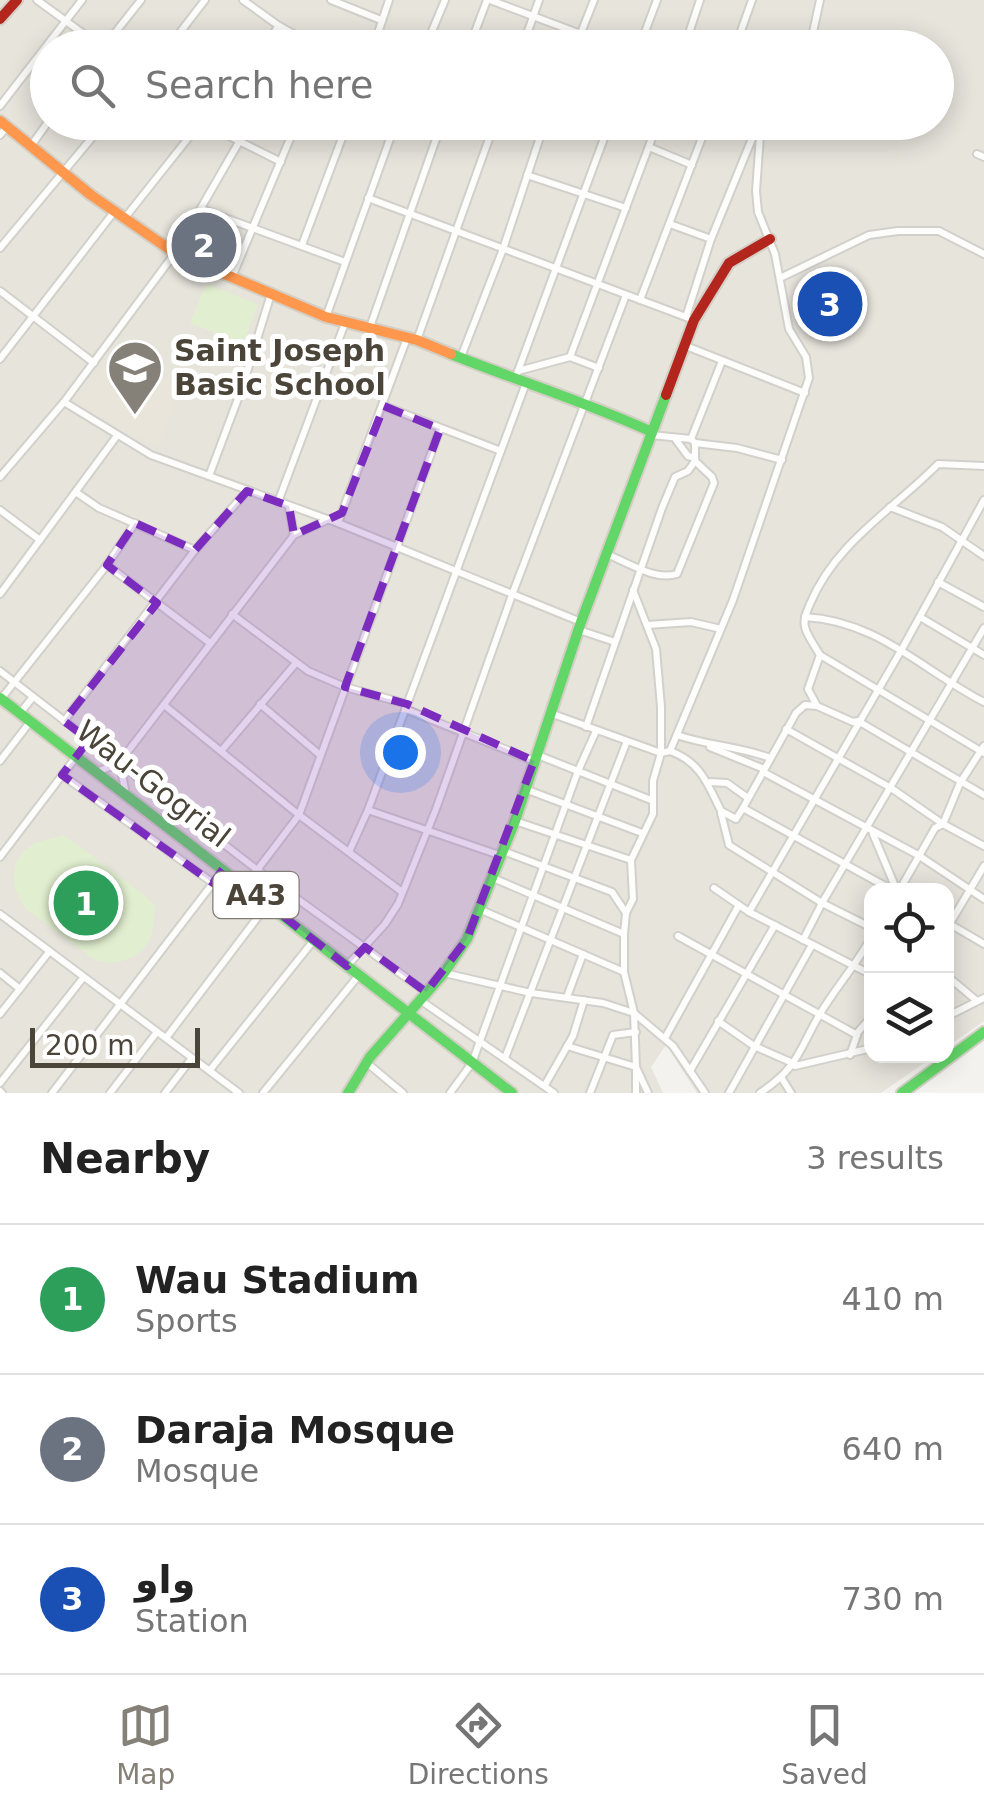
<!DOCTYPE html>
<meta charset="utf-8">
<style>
body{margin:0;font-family:"DejaVu Sans",Vazirmatn,sans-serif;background:#f2f2f2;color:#222}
.controls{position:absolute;right:30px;bottom:30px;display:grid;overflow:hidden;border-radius:20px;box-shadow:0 5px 25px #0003}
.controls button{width:90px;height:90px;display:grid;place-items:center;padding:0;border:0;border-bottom:2px solid #e0e0e0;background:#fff;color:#222;font:50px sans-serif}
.scale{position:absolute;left:30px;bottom:25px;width:170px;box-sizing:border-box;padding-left:10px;border:5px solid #4b4439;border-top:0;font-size:28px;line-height:35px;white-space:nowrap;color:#4b4439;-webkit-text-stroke:8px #fff;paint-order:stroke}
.you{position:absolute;left:400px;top:752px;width:35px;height:35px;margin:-25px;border:8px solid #fff;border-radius:50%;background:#1a73e8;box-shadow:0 0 0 15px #1a73e833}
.badge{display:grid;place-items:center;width:65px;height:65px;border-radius:50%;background:#868178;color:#fff;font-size:32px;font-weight:700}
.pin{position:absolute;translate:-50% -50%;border:5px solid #fff;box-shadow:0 2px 10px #0006}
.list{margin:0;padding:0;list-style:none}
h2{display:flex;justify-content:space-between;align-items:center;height:130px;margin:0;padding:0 40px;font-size:42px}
h2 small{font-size:32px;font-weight:400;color:#767676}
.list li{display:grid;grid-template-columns:65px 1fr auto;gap:30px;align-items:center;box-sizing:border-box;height:150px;padding:0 40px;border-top:2px solid #e0e0e0}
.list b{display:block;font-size:38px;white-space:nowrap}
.list p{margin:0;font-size:32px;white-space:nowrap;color:#767676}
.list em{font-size:32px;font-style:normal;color:#767676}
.icon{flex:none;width:55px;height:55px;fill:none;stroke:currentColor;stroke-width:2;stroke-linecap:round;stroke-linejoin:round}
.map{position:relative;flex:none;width:984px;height:1093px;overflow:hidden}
.search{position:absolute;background:#fff;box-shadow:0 5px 25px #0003;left:30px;right:30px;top:30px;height:110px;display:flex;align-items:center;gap:25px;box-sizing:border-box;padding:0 35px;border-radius:55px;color:#767676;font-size:38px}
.sheet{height:580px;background:#fff}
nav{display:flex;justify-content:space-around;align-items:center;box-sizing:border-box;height:140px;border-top:2px solid #e0e0e0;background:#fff;font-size:28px;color:#767676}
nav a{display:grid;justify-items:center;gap:5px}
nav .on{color:#868178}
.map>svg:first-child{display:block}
.residential{fill:#e7e4dc;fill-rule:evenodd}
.education{fill:#eae5da}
.green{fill:#e1eecf}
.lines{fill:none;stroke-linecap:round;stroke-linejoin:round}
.street-casing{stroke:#d2d0cb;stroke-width:10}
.fast-casing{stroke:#d3cfc5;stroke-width:14}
.slow-casing{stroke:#d3cfc5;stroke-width:14}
.jam-casing{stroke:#d3cfc5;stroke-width:14}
.street{stroke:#fdfdfc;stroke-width:6}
.fast{stroke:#63d668;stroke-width:10}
.slow{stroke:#ff974d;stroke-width:10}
.jam{stroke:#b3261e;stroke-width:10}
.marked{fill:#7b2cbf;fill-opacity:0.2;stroke:#7b2cbf;stroke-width:8;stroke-dasharray:20 12;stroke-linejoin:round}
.labels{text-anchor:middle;stroke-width:10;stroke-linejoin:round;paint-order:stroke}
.shield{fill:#fff;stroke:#817c74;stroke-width:2.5}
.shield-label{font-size:28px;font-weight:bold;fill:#4b4439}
.poi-label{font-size:30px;font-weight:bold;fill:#4b4439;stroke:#fff;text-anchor:start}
.street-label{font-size:30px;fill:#4b4439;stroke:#fff}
</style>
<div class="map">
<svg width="984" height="1093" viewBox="0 0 984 1093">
<rect width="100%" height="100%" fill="#f4f2ee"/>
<!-- residential -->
<path class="residential" d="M0,0H984V1021L947,1047L946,891H872V1056H934L881,1093H697L666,1045L651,1067L663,1093H0ZM48,48H936V122H48Z"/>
<!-- education -->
<polygon class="education" points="109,358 181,385 159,445 125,433 77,401"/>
<!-- green -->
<g class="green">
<polygon points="206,284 258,304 243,344 190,323"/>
<path d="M64,835L147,897L156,907C154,916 154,925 152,933C145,957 118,968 95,960L26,909C11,890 7,859 32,845C42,840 54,838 64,835Z"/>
</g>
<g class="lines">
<!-- street casing -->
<g class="street-casing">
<g id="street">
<polyline points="37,0 103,48"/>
<polyline points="243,0 279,26 319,48"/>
<polyline points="331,0 381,20"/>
<polyline points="490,0 618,48"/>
<polyline points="103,48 141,0"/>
<polyline points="168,48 205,0"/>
<polyline points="262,48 279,26"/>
<polyline points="373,48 389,0"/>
<polyline points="425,48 445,0"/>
<polyline points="469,48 487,0"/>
<polyline points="522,48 539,0"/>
<polyline points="575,48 594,0"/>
<polyline points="639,48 657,0"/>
<polyline points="684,48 700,0"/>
<polyline points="735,48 752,0"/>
<polyline points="803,48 812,37 820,0"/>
<polyline points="0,106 82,0"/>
<polyline points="358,122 392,135"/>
<polyline points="505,122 541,134"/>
<polyline points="0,135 7,127"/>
<polyline points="31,146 48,122"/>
<polyline points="649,147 692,165"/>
<polyline points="977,154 984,157"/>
<polyline points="527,175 626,208"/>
<polyline points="368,198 694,320"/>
<polyline points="201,209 345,262"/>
<polyline points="124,219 201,122 281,162"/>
<polyline points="670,224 711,239 686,317"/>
<polyline points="711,239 758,124"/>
<polyline points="302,245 348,122"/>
<polyline points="0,248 105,122"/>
<polyline points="232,277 297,122"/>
<polyline points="780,278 869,235 898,231 939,231 984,254"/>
<polyline points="0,291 94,363"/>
<polyline points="640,300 708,122"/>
<polyline points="326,317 396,122"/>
<polyline points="370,327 442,122"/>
<polyline points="417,340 495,122"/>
<polyline points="686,346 805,393"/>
<polyline points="461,357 503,249 545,122"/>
<polyline points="0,359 114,212"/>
<polyline points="599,368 570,357 658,122"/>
<polyline points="518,371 570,357"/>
<polyline points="515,379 610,122"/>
<polyline points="64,402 151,455 338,523 581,622"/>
<polyline points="384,406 501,451"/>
<polyline points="651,435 691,439 695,443 737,448 782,460"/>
<polyline points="691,439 722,361"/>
<polyline points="676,440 688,456 695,458"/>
<path d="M984,466L938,464C894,509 835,543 810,604C807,611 803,619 805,627C807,636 815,646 820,655L984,753"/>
<polyline points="209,476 242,388 271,294"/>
<polyline points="0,477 64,402 175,253 239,142 254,122"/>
<polyline points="77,493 99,508 195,550"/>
<polyline points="278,502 345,323"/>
<polyline points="289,507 294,535"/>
<polyline points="890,507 942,527 984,556"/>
<polyline points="0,510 40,540"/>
<polyline points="338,523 407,338"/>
<path d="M606,554C628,562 654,581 677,574L714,483L712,477L695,461V443"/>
<polyline points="107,565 210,643"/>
<polyline points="938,582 984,607"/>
<polyline points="633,590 656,649 661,707 661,753 653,781 653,814 631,860 633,899 626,913 624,934 624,972 634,1013 636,1067 648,1093"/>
<polyline points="0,594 116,437"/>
<polyline points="232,614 308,671 345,687 407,704"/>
<path d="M805,617C878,621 922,670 984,702"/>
<polyline points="920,617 984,655"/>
<polyline points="647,625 691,622 721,629"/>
<polyline points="579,630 615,642"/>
<polyline points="0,671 256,869 426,992"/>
<polyline points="1,699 107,565 135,523"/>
<polyline points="260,704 320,755"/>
<polyline points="164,705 299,815 402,892"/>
<polyline points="817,706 853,722 858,721 984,795"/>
<polyline points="405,709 534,761"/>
<polyline points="20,713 33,697"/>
<polyline points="550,713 661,753"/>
<polyline points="64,721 195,550 247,491"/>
<polyline points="586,727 662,508 675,477 688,471 695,461"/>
<polyline points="786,729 891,788 943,824 984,846"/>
<path d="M677,735C708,746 739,746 770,758"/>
<polyline points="710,747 764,769"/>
<polyline points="222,750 296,663"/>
<path d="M670,751C701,762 708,785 721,811L736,819L743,808L894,891"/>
<polyline points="661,753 670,751 733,600 809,378 806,357 789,329 775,254 758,212 756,191 761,122"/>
<polyline points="535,754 651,800"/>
<polyline points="0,761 30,722"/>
<polyline points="120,764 126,795"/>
<polyline points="97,772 119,763 294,535 327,520"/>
<polyline points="763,772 918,855 984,899"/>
<polyline points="62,775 213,883"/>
<polyline points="710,782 727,783 748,798"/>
<polyline points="525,789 642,833"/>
<polyline points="743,808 796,713 805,705 817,706 808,689 820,655"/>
<polyline points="368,810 502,856"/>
<polyline points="721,813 729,845 822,903 872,928"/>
<polyline points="515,821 631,860"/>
<polyline points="873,834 897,891"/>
<polyline points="503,851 612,892 626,913"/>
<polyline points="349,852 368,810 526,383"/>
<polyline points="0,857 76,757"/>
<polyline points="493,878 624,934"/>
<polyline points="245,886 299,815 440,429"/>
<polyline points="714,888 749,912 872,975"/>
<polyline points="899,891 935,828 943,824 960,783 984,746"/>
<polyline points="479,909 624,972"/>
<polyline points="749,912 902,649 984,500"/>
<polyline points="0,914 239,1093"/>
<polyline points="948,923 984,944"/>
<polyline points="946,930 984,866"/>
<polyline points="678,936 857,1035"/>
<polyline points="803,940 822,903 984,628"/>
<polyline points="347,966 385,924 398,904 436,809 512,595 626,295"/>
<polyline points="0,973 20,989"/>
<polyline points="444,973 531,993 603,1003 634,1013 673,1046 705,1093"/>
<polyline points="946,975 977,1001"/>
<polyline points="567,997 583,954"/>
<polyline points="420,1000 554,1093"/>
<polyline points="0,1014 49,952"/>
<polyline points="946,1017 984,998"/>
<polyline points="718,1021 754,1046 795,1064"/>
<polyline points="166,1038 267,905"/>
<polyline points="665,1038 739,905"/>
<polyline points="567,1046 636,1067 636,1093"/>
<polyline points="850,1055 858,1032 872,1016"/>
<polyline points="505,1058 627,741"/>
<polyline points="367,1063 403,1093"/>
<polyline points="795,1066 872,1048"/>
<polyline points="210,1070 314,940"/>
<polyline points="690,1071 775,925"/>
<polyline points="781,1077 791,1093"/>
<polyline points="0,1083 83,978"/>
<polyline points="545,1085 573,1036 584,1000"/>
<polyline points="0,1091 2,1093"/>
<polyline points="52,1093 223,870"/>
<polyline points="110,1093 157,1032"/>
<polyline points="165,1093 192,1058"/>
<polyline points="263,1093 359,975"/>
<polyline points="450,1093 472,1063 578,771 596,731"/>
<polyline points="590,1093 613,1035 636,1032"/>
<polyline points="729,1093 812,945"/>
<path d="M760,1093C799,1067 798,1051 820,1014C836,987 857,964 872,936"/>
</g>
</g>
<!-- fast casing -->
<g class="fast-casing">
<g id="fast">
<path d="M451,354C518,381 586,402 652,432"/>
<polyline points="0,698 512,1093"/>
<polyline points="348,1093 370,1057 444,973 467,939 515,821 581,622 666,395"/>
<polyline points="902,1093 984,1032"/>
</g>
</g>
<!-- slow casing -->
<g class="slow-casing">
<polyline id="slow" points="0,121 91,195 175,253 326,317 417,340 451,354"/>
</g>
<!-- jam casing -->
<g class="jam-casing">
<g id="jam">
<polyline points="0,19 17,0"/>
<polyline points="666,395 694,320 729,263 770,239"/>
</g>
</g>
<!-- street -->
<use href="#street" class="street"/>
<!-- fast -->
<use href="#fast" class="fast"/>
<!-- slow -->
<use href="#slow" class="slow"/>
<!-- jam -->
<use href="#jam" class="jam"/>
</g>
<!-- marked area -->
<path class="marked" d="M384,406L440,429L345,687L407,704L534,761L467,939L426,992L365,947L347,966L223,869L213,883L62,775L89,740L64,721L157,603L107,565L135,523L195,550L247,491L289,506L294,535L342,513Z"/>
<!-- icons -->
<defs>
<g id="university-pin" transform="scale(2.875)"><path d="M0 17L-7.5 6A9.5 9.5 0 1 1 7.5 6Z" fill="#868178" stroke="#fff"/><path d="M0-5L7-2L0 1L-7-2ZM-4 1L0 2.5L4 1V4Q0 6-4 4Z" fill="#fff"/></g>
</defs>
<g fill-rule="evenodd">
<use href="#university-pin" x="135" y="368"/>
</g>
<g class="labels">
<!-- shield labels -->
<rect class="shield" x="213.5" y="872" width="85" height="46" rx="8"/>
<g class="shield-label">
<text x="256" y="905">A43</text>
</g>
<!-- poi labels -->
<g class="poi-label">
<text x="174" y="361">Saint Joseph<tspan x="174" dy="34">Basic School</tspan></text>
</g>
<!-- street labels -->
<g class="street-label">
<text transform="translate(153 784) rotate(38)" y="10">Wau-Gogrial</text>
</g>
</g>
</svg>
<div class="controls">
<button><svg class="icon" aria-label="locate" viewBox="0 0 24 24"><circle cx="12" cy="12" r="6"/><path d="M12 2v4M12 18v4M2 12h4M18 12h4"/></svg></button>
<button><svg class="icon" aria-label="layers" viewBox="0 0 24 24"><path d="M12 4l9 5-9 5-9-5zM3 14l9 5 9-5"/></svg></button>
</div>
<div class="scale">200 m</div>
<div class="you"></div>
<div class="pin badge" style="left:86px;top:903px;background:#2e9e5b">1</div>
<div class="pin badge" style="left:204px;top:245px;background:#6b7280">2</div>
<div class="pin badge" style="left:830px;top:304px;background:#1a4fb4">3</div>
<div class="search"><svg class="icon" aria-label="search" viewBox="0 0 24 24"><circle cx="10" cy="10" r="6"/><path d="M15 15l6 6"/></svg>Search here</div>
</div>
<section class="sheet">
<h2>Nearby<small>3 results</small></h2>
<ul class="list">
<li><span class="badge" style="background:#2e9e5b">1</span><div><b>Wau Stadium</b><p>Sports</p></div><em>410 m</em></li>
<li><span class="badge" style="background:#6b7280">2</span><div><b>Daraja Mosque</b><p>Mosque</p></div><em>640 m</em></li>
<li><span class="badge" style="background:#1a4fb4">3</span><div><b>واو</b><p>Station</p></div><em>730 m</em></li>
</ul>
</section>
<nav>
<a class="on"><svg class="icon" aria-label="map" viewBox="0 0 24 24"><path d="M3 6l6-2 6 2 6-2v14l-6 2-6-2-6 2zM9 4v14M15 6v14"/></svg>Map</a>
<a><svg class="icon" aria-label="directions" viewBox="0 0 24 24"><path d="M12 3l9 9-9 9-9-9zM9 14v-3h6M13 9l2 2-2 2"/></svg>Directions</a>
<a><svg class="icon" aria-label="saved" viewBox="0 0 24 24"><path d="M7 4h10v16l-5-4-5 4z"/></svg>Saved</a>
</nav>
